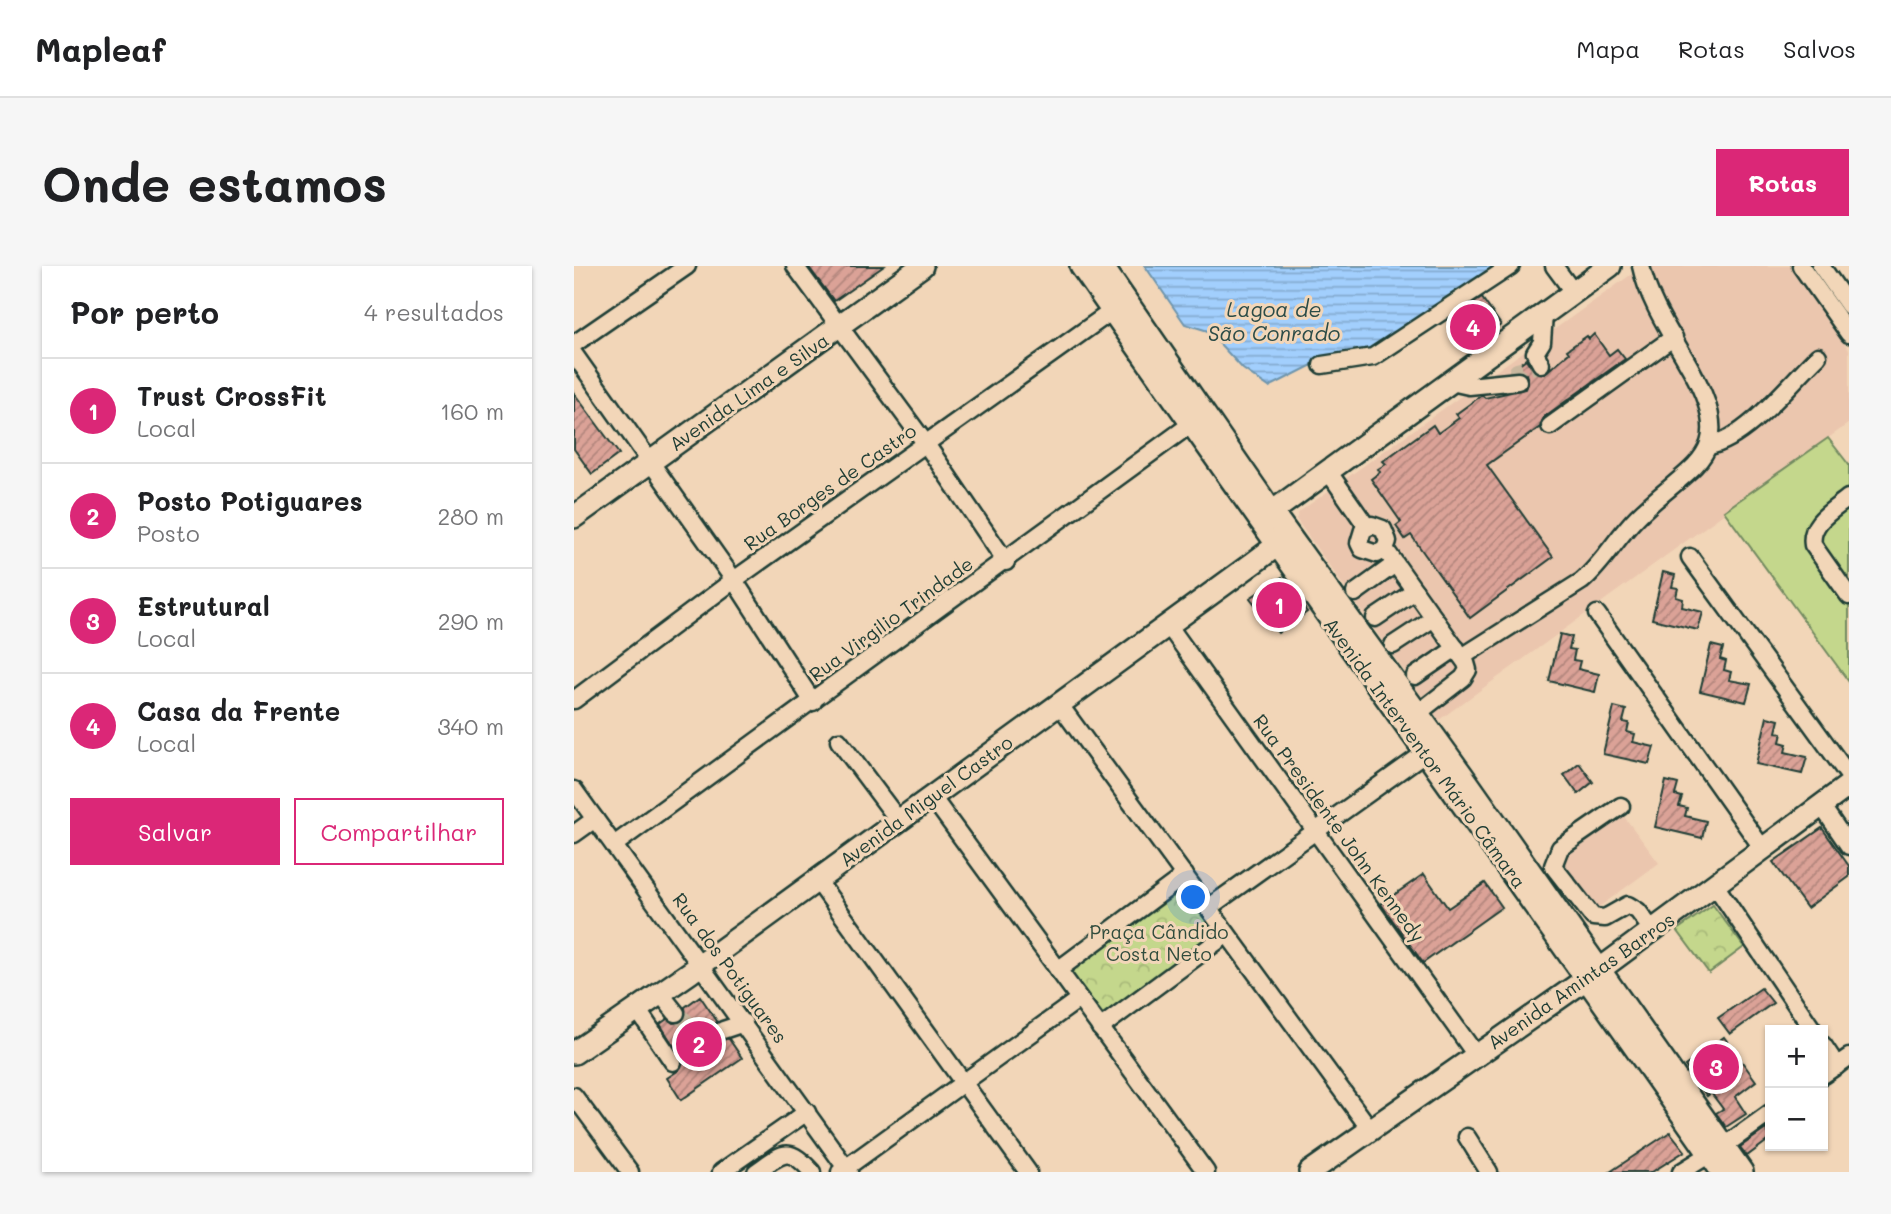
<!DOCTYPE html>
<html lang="pt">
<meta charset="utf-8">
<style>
body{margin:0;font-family:Mali,sans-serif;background:#f6f6f6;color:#202124}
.controls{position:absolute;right:21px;bottom:21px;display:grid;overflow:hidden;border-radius:0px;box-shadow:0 2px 5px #0004}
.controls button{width:63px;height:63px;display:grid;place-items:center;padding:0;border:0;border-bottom:2px solid #e0e0e0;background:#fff;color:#202124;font:35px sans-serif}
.you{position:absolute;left:620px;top:632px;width:24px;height:24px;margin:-18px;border:5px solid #fff;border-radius:50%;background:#1a73e8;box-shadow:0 0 0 10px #1a73e833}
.badge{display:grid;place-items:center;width:46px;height:46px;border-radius:50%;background:#db2777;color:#fff;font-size:23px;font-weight:700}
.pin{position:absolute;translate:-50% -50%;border:4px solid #fff;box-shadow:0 2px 7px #0006}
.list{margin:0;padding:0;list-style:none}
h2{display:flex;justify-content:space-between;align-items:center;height:91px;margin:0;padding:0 28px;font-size:30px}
h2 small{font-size:23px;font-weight:400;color:#757577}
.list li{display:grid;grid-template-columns:46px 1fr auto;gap:21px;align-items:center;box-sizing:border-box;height:105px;padding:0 28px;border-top:2px solid #e0e0e0}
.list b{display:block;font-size:26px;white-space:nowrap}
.list p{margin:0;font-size:23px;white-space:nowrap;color:#757577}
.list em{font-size:23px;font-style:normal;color:#757577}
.actions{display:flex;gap:14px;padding:21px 28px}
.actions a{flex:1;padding:16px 0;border:2px solid #db2777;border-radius:0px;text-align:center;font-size:24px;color:#db2777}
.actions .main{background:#db2777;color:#fff}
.map{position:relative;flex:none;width:1275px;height:906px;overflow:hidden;border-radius:0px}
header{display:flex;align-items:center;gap:42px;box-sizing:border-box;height:98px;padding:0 35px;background:#fff;border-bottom:2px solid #e0e0e0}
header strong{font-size:33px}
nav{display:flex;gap:38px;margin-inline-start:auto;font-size:24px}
.intro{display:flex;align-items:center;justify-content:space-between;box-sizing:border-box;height:168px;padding:0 42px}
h1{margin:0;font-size:49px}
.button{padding:18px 32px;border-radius:0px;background:#db2777;color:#fff;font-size:24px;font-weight:700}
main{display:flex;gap:42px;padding:0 42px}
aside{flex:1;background:#fff;border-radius:0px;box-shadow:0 2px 5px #0004}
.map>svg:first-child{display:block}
.built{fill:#ebc6ae}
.forest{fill:url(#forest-crowns);stroke:#728a60;stroke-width:2}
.pitch{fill:#c4d78c;stroke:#728a60;stroke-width:2}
.water{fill:url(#water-rules);stroke:#6e95ad;stroke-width:2}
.building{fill:url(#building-hatch);stroke:#1f3d34;stroke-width:2}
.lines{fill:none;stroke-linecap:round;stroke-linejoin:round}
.minor-tunnel{stroke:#c8b79e;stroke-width:16;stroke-dasharray:16 8;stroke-linecap:butt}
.minor-casing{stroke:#1f3d34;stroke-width:21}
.major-casing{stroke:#1f3d34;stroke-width:26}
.minor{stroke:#f2d6b8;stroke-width:16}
.major{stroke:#f2d6b8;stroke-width:21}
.labels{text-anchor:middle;stroke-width:6;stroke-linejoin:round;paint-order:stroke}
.street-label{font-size:19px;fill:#1f3d34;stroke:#f2d6b8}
.park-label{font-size:19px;fill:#304c3d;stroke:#f2d6b8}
.water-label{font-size:21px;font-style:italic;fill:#2c4c48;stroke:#f2d6b8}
</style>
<header>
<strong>Mapleaf</strong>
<nav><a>Mapa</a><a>Rotas</a><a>Salvos</a></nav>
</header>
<div class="intro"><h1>Onde estamos</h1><a class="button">Rotas</a></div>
<main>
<aside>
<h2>Por perto<small>4 resultados</small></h2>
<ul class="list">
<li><span class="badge">1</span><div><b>Trust CrossFit</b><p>Local</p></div><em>160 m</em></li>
<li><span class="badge">2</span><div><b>Posto Potiguares</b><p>Posto</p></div><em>280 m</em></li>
<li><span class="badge">3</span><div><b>Estrutural</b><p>Local</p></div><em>290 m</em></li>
<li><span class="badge">4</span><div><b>Casa da Frente</b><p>Local</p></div><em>340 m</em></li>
</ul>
<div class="actions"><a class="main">Salvar</a><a>Compartilhar</a></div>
</aside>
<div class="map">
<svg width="1275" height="906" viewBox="0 0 1275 906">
<defs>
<pattern id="forest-crowns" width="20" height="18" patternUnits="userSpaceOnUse" patternTransform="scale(1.75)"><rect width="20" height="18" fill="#c4d78c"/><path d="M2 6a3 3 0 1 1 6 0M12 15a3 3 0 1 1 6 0" fill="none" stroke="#a8b979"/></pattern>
<pattern id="water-rules" width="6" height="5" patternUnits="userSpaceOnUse" patternTransform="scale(1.75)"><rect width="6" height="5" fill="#a2cffd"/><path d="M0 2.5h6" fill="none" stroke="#83a9ce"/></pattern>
<pattern id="building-hatch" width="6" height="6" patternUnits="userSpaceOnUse" patternTransform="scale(1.75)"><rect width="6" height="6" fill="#dba297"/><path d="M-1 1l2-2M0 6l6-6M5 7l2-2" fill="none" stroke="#b1857c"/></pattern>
</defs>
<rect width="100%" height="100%" fill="#f2d6b8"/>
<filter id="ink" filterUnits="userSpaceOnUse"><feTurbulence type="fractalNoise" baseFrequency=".0143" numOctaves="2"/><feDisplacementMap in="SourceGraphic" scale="14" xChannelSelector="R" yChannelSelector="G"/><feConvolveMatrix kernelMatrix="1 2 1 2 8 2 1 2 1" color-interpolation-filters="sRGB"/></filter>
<g filter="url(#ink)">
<!-- built -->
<g class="built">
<polygon points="1069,0 1216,0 1275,84 1275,157 865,454 722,253 725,246"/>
<polygon points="1046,545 1085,597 1021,644 984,589"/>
</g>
<!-- forest -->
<g class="forest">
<polygon points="614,620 648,667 532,752 496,705"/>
<polygon points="1139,639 1170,681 1135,707 1103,664"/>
</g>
<!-- pitch -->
<polygon class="pitch" points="1254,172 1275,199 1275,416 1150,245"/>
<!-- water -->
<polygon class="water" points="571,0 920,0 800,83 754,91 695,121 669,103 634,65 611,58"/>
<!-- building -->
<g class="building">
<polygon points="234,0 310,0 260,35"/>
<polygon points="908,32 927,59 904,74 883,48"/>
<polygon points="1020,68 1035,89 1043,83 1051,93 970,151 966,161 913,199 979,291 896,352 837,269 831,273 822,260 827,256 797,213 806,206 804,203 812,198 809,195 859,159 864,167 885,152 882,148 908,129 911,132 951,123 954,115 952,108 937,104 952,93 961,107 971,107 995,87 993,84 1013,70 1015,73"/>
<polygon points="0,127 45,188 18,208 0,183"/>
<polygon points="1089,306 1101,309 1098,321 1104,322 1102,331 1109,333 1108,341 1129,346 1124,364 1078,353"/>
<polygon points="708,311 733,346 704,367 676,332"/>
<polygon points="986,368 998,371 995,383 1001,384 999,394 1006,395 1004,403 1025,408 1021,426 975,415"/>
<polygon points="1137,379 1149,382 1146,393 1152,395 1150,404 1157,406 1155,414 1177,418 1172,436 1126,425"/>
<polygon points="1040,441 1052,444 1049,456 1055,457 1053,466 1061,468 1059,476 1080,481 1075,498 1029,488"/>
<polygon points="1193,451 1205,454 1202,466 1208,467 1206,476 1213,478 1211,486 1233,491 1228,508 1182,498"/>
<polygon points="1005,497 1019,516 1004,528 990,509"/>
<polygon points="1092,515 1104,518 1101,529 1108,531 1105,540 1113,542 1111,550 1132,555 1128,572 1081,561"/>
<polygon points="1248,562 1275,600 1275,611 1233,642 1199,596"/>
<polygon points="850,608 874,642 911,617 928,641 849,697 807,638"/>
<polygon points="1187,722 1199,737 1156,768 1144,752"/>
<polygon points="126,730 143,755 139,763 142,771 155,773 168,792 107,834 93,812 105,804 109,795 86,758 93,753 99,757 108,756 112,750 111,741"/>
<polygon points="1150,771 1182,815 1161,831 1172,848 1152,861 1142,847 1149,843 1137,827 1133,830 1111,800"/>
<polygon points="1192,863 1196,873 1173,890 1166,881"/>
<polygon points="1096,866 1111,885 1078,906 1036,906"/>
</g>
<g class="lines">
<!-- minor-tunnel -->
<g class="minor-tunnel">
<polyline points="944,115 943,105 967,98"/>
<polyline points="102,747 123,765 149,764"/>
</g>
<!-- minor casing -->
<g class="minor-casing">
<g id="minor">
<polyline points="221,0 352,178 432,296"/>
<polyline points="980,0 1000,27"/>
<polyline points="1227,0 1275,68"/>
<polyline points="1247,0 1275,40"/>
<polyline points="0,78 113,0"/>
<polyline points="0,88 160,314 239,436"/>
<polyline points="967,98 961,87 968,76 970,48"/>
<polyline points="748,99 799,91 937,0"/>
<polyline points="877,116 895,120 944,115"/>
<polyline points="976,160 1100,71"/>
<path d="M1135,180C1173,173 1216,117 1244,90"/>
<polyline points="754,205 793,261"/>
<path d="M1274,232C1258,245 1235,257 1239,279L1275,330"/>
<polyline points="811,283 814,275 809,263 798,259 789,264 785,277 788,283 803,288 811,283 892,397 894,404 889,412 844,447"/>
<polyline points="1116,291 1275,510"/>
<polyline points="781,327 821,298"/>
<polyline points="1023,348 1189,583"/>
<polyline points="801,352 841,325"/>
<polyline points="594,359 902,789"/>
<polyline points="819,379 860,352"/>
<path d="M888,391L1008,315C1030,296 1043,271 1063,251C1116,197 1166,192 1118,105C1100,72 1075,37 1067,0"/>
<polyline points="841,410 882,382"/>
<polyline points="0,434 160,314 538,45"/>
<polyline points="485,438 796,863"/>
<polyline points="265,475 325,555"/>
<polyline points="0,524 275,906"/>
<polyline points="358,531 632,906"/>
<polyline points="1247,539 1275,580"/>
<polyline points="1047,540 986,582 979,600 1019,651 1031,652 1054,639 1064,645 1078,664"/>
<polyline points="0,568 21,553"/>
<polyline points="40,579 617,158"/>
<polyline points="243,614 454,906"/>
<polyline points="1141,619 1239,764"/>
<polyline points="634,642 852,486"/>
<polyline points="484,704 611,609"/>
<polyline points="86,727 102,747"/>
<polyline points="63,743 99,796"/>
<polyline points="526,762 653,668"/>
<polyline points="149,764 170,757"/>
<polyline points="1249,779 1263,800"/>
<polyline points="1249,809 1275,791"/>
<polyline points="0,830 56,906"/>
<polyline points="893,871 915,906"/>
<polyline points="1150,880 1196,847"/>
<polyline points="147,906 233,846"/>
<path d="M182,906C209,887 214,879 238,906"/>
<polyline points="266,906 505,733"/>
<polyline points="1107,906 1136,888"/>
</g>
</g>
<!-- major casing -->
<g class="major-casing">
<g id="major">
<path d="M507,0C718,304 937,602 1148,906"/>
<polyline points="528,0 698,246 889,510 1168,906"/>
<polyline points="0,251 348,0"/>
<polyline points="691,257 698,246 1036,0"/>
<polyline points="0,787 117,706 682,295 706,277 709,270"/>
<polyline points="736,906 1025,704 1275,519"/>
</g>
</g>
<!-- minor -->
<use href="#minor" class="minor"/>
<!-- major -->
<use href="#major" class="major"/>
</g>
</g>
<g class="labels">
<!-- street labels -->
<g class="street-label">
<text transform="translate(175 126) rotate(-35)" y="7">Avenida Lima e Silva</text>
<text transform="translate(256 221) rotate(-35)" y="7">Rua Borges de Castro</text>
<text transform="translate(317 353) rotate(-36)" y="7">Rua Virgilio Trindade</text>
<text transform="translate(851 487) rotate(54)" y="7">Avenida Interventor Mário Câmara</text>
<text transform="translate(352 535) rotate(-36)" y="7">Avenida Miguel Castro</text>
<text transform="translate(765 562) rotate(54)" y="7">Rua Presidente John Kennedy</text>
<text transform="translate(156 702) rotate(54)" y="7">Rua dos Potiguares</text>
<text transform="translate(1007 715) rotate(-35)" y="7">Avenida Amintas Barros</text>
</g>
<!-- park labels -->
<g class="park-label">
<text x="585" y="673">Praça Cândido<tspan x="585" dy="22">Costa Neto</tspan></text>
</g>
<!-- water labels -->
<g class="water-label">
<text x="700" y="51">Lagoa de<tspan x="700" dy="24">São Conrado</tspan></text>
</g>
</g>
</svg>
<div class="controls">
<button>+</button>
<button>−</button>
</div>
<div class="you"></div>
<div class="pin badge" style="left:705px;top:339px">1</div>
<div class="pin badge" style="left:125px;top:778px">2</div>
<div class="pin badge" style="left:1142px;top:801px">3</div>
<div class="pin badge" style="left:899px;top:61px">4</div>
</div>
</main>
